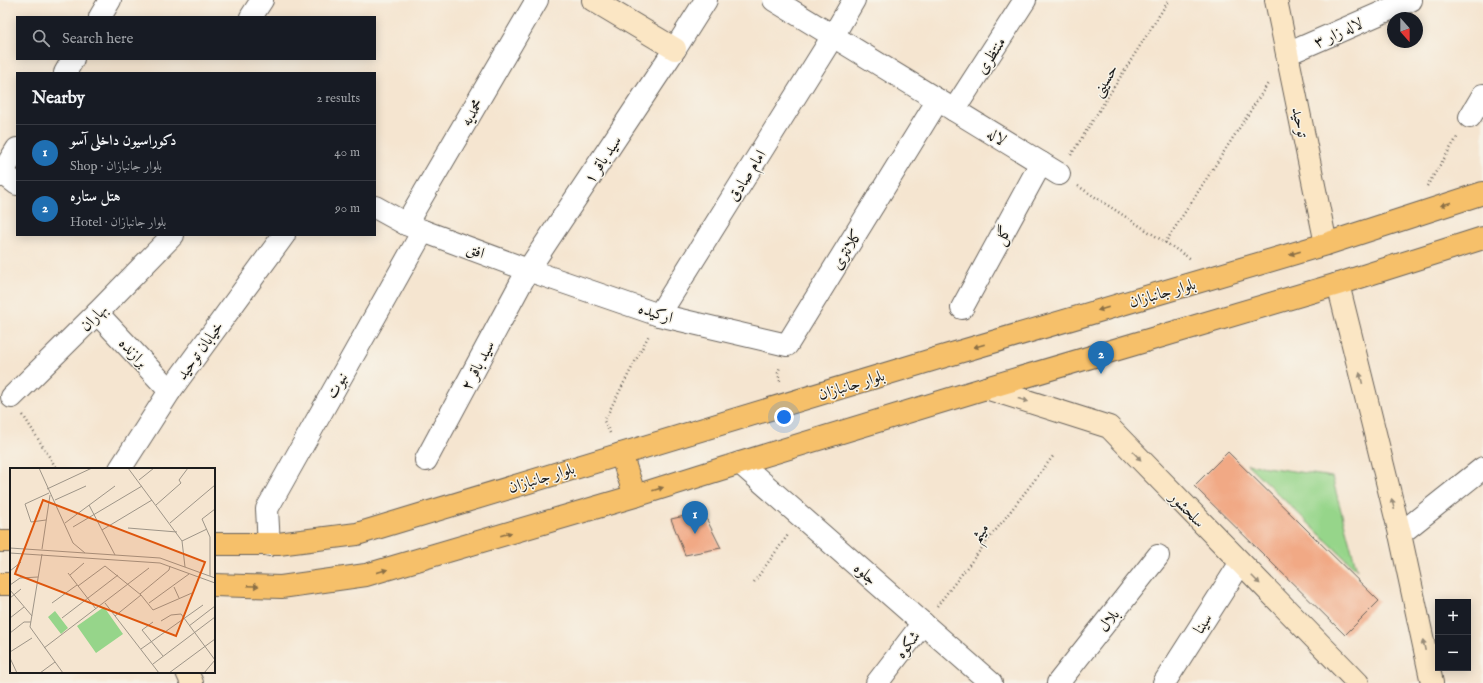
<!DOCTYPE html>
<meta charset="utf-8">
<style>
body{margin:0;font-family:"IM FELL English",Amiri,serif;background:#20242c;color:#f1f3f6}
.controls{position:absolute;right:12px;bottom:12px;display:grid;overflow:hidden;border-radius:0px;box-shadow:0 2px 10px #0003}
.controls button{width:36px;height:36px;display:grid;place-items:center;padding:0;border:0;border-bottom:1px solid #363941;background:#171b24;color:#f1f3f6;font:20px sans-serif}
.compass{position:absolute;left:1387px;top:12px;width:36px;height:36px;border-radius:50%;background:#171b24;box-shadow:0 2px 10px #0003;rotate:159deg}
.you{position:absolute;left:784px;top:417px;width:14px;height:14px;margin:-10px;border:3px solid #fff;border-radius:50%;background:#1a73e8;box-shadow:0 0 0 6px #1a73e833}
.badge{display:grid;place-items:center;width:26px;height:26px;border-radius:50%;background:#1f6fb2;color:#fff;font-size:13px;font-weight:700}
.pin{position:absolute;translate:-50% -33px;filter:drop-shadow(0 1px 2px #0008)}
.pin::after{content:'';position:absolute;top:21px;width:14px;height:12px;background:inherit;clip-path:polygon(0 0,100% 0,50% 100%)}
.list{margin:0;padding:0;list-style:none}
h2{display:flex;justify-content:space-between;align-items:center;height:52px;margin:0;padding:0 16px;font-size:17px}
h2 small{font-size:13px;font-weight:400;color:#9ea1a6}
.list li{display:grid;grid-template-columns:26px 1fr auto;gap:12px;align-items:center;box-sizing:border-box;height:56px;padding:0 16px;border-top:1px solid #363941}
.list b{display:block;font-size:15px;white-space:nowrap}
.list p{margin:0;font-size:13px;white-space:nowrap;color:#9ea1a6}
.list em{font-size:13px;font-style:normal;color:#9ea1a6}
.icon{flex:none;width:22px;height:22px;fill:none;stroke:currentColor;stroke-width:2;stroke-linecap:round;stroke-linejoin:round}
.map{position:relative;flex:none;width:1483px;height:683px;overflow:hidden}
.search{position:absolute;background:#171b24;box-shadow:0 2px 10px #0003;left:16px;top:16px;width:360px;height:44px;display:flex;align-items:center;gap:10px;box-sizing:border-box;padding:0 14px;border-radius:0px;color:#9ea1a6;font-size:15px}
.panel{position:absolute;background:#171b24;box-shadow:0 2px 10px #0003;left:16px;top:72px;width:360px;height:164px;border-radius:0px}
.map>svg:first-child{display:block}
.green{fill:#96d58a;stroke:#597853}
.building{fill:#f1a985}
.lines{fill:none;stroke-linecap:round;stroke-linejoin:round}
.street-casing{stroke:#68625b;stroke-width:24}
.secondary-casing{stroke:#68625b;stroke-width:24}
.primary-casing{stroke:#68625b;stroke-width:24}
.path{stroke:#68625b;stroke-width:2.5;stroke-dasharray:1 3;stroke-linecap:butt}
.street{stroke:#fff;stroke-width:22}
.secondary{stroke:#fbe6c4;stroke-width:22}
.primary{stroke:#f6c06b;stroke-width:22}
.oneway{fill:#896e44}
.oneway2{fill:#978b78}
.labels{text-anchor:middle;stroke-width:3;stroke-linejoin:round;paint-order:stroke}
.street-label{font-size:16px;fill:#1c1c1c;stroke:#f7f3e8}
.inset-road{fill:none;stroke:#9e9588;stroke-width:1}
.view{fill:#de560d;fill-opacity:0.15;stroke:#de560d;stroke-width:2}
.inset-edge{fill:none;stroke:#1c1c1c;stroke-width:2}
</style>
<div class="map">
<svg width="1483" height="683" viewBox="0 0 1483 683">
<rect width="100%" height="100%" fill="#f7f3e8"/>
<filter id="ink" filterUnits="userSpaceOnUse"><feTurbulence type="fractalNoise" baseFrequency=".025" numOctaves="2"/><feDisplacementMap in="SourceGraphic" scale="8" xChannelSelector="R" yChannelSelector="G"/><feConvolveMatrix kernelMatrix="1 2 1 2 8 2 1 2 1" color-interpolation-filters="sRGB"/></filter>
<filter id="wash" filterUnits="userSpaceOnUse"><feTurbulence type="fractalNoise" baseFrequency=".012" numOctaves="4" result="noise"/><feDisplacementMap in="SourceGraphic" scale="16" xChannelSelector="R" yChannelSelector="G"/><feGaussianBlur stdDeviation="0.9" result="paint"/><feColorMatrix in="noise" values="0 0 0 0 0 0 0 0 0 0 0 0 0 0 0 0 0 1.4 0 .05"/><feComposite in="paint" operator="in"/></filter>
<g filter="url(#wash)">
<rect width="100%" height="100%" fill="#f5e5d0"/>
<!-- green -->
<polygon class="green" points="1247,464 1332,477 1357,570"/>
<g id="blocks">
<!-- building -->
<g class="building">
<polygon points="1228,452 1379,601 1345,635 1194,486"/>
<polygon points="703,512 721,548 685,555 671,519"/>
</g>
</g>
</g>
<g filter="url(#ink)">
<use href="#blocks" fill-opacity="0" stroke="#68625b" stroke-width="1"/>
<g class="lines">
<!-- street casing -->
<g class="street-casing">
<g id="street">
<polyline points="774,0 1059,174"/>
<polyline points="100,17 110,0"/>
<polyline points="251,17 262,0"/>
<polyline points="1287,54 1411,0"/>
<polyline points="65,73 73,59"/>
<polyline points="954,110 1025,0"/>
<polyline points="1470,117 1483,95"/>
<polyline points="0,171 17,184"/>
<polyline points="0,176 17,149"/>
<polyline points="375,207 406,224 423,231 528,270 659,315 787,345 938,100"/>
<polyline points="406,224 537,0"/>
<polyline points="962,308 1041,163"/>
<polyline points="97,313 170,391"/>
<polyline points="659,315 833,36 854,0"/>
<polyline points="12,397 97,313 173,235"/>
<polyline points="426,460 528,270 675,49 706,0"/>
<polyline points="740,463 991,683"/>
<polyline points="120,469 170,391 284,235"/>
<polyline points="1400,534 1483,468"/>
<polyline points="269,545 267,509 423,231"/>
<polyline points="877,683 923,623"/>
<polyline points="1058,683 1158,556"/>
<polyline points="1164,683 1240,564"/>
</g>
</g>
<!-- secondary casing -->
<g class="secondary-casing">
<g id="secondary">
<polyline points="593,0 675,49"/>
<polyline points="1276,0 1326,244"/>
<polyline points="1338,284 1400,534 1432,683"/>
<polyline points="986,388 1109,427 1358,683"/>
<polyline points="187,672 192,683"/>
</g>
</g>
<!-- primary casing -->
<g class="primary-casing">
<g id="primary">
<polyline points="621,454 635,496"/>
<polyline points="0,541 11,541"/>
<polyline points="214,544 278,544 357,534 935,359 1326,244 1483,193"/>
<polyline points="0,584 11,584"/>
<polyline points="214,585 281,587 366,575 635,496 740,463 986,388 1338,284 1483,238"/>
</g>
</g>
<!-- path -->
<g class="path">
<polyline points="1071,155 1169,0"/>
<polyline points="1078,186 1191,259"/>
<polyline points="1427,186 1458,136"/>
<polyline points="1165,243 1269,82"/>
<polyline points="780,381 778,373 780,367"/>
<polyline points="23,415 57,469"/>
<polyline points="610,433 604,421 649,335"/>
<polyline points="754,582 788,535"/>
<polyline points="937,606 1054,455"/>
</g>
<!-- street -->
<use href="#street" class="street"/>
<!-- secondary -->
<use href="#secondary" class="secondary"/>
<!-- primary -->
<use href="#primary" class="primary"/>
</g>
<!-- one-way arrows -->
<defs><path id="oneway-solid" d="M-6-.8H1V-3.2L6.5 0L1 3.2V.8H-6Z"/></defs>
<g class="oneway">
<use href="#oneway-solid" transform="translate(1446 204) rotate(162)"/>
<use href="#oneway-solid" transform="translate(1295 253) rotate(164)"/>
<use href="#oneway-solid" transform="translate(1103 309) rotate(164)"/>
<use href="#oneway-solid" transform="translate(979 346) rotate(164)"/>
<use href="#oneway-solid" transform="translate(658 489) rotate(-18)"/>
<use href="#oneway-solid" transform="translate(506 534) rotate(-16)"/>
<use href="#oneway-solid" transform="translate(382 571) rotate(-16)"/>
<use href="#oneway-solid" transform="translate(253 586) rotate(2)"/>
</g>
<g class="oneway2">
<use href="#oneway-solid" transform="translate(1361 378) rotate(-104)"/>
<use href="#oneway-solid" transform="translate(1023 400) rotate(17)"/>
<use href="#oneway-solid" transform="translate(1137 456) rotate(46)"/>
<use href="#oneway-solid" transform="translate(1393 504) rotate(-104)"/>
<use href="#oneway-solid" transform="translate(1256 580) rotate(45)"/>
<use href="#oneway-solid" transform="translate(1424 645) rotate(-102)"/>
</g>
</g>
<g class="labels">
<!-- street labels -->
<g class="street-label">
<text transform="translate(1338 32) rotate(-24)" y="6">لاله زار ۳</text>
<text transform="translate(990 55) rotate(-57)" y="6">منتظری</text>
<text transform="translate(1104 80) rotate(-58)" y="6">حسینی</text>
<text transform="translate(471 112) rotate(-60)" y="6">محمدیه</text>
<text transform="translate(1301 122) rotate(78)" y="6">توحید</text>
<text transform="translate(997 136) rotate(31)" y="6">لاله</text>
<text transform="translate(602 159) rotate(-56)" y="6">سید باقر ۱</text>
<text transform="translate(746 175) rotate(-58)" y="6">امام صادق</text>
<text transform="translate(1002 235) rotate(-61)" y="6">گل</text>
<text transform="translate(846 249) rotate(-58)" y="6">کلانتری</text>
<text transform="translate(476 250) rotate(20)" y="6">افق</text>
<text transform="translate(1162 292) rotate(-16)" y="6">بلوار جانبازان</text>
<text transform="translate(656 312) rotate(17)" y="6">ارکیده</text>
<text transform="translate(93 317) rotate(-45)" y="6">بهاران</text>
<text transform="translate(199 350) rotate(-54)" y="6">خیابان توحید</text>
<text transform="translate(134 352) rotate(47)" y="6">برازنده</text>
<text transform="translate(477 365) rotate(-62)" y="6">سید باقر ۲</text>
<text transform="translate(851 384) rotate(-17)" y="6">بلوار جانبازان</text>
<text transform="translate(336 385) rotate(-61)" y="6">نبوت</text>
<text transform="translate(541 477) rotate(-17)" y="6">بلوار جانبازان</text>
<text transform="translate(1188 509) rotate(46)" y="6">سلحشور</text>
<text transform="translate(979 532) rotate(-52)" y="6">میثم</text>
<text transform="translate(866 573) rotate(41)" y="6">جلوه</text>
<text transform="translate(1108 620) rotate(-52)" y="6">بلال</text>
<text transform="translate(1202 623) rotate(-57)" y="6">سینا</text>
<text transform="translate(907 644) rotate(-52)" y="6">شکوه</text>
</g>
</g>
<!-- overview -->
<g transform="translate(10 468)">
<rect width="205" height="205" fill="#f5e5d0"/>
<path d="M94,139L113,166L86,185L67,158ZM45,143L58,160L51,166L38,149Z" fill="#96d58a"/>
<path class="inset-road" d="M29,0L63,75L75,85M118,0L172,73L175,99M129,12L144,0M37,21L82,0M45,32L76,18M79,37L105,87M146,37L171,15L169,12L178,0M36,52L21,54L15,36L39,25M55,55L105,18M160,55L205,17M63,59L132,18M118,60L167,64M92,62L142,32M172,73L197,61M0,80L150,90L205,110M32,81L40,27M0,85L150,95L205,115M32,86L20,159L53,205M0,103L11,94M58,105L86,141M60,107L74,95M200,108V69L192,51L205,41M0,117L10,110L28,109M68,118L95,98L131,127L143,142L182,125M164,119L169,130M0,122L22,148M130,126L159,102L160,98M0,130L11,121M42,135L67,117M95,135L149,205M139,135L179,106M105,148L131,127M0,150L14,139M52,150L108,107M151,153L161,147L171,146L205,192M143,154L132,162L153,188M179,158L205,138M0,165L14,154H21M34,180L139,100M131,181L193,137M0,184L22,170M0,190L7,205M143,196L205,149M30,205L45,194M159,205L205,171M194,205L205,192"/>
<path class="view" d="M33,32L195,94L166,168L5,106Z"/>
<rect width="205" height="205" class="inset-edge"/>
</g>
</svg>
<div class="controls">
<button>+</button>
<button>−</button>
</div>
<svg class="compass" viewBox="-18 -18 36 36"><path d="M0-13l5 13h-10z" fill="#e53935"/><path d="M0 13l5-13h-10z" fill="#9ea1a6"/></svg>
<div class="you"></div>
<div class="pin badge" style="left:695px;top:534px">1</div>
<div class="pin badge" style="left:1101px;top:374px">2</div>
<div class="search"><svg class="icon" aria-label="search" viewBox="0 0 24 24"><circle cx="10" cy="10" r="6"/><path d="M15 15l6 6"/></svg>Search here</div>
<section class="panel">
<h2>Nearby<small>2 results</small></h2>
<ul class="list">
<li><span class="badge">1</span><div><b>دکوراسیون داخلی آسو</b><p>Shop · بلوار جانبازان</p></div><em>40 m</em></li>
<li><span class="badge">2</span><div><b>هتل ستاره</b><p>Hotel · بلوار جانبازان</p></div><em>90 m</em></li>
</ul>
</section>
</div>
